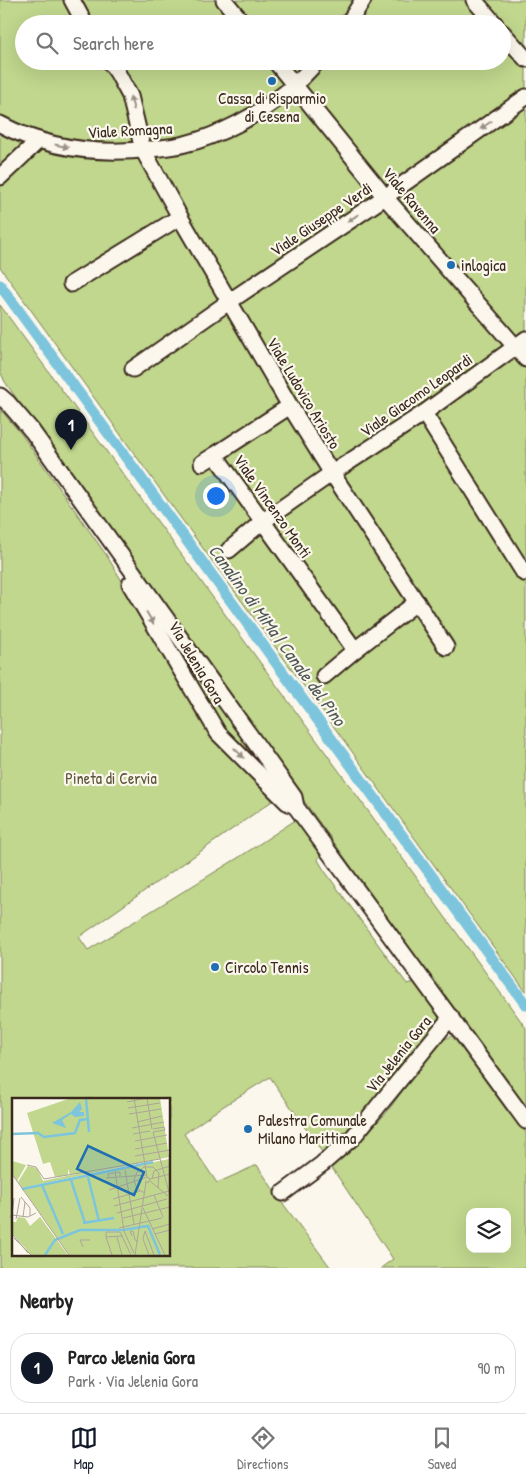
<!DOCTYPE html>
<meta charset="utf-8">
<style>
body{margin:0;font-family:"Patrick Hand",sans-serif;background:#f6f6f6;color:#222}
.controls{position:absolute;right:15px;bottom:15px;display:grid;overflow:hidden;border-radius:10px;box-shadow:0 5px 20px #0002}
.controls button{width:45px;height:45px;display:grid;place-items:center;padding:0;border:0;border-bottom:1px solid #e0e0e0;background:#fff;color:#222;font:25px sans-serif}
.you{position:absolute;left:215px;top:495px;width:18px;height:18px;margin:-12px;border:4px solid #fff;border-radius:50%;background:#1a73e8;box-shadow:0 0 0 8px #1a73e833}
.badge{display:grid;place-items:center;width:32px;height:32px;border-radius:50%;background:#111827;color:#fff;font-size:16px;font-weight:700}
.pin{position:absolute;translate:-50% -41px;filter:drop-shadow(0 1px 2px #0008)}
.pin::after{content:'';position:absolute;top:26px;width:18px;height:15px;background:inherit;clip-path:polygon(0 0,100% 0,50% 100%)}
.list{margin:0;padding:0;list-style:none}
h2{display:flex;justify-content:space-between;align-items:center;height:65px;margin:0;padding:0 20px;font-size:21px}
h2 small{font-size:16px;font-weight:400;color:#767676}
.list li{display:grid;grid-template-columns:32px 1fr auto;gap:15px;align-items:center;box-sizing:border-box;height:70px;margin:0 10px 10px;padding:0 10px;border:1px solid #e0e0e0;border-radius:20px}
.list b{display:block;font-size:19px;white-space:nowrap}
.list p{margin:0;font-size:16px;white-space:nowrap;color:#767676}
.list em{font-size:16px;font-style:normal;color:#767676}
.icon{flex:none;width:28px;height:28px;fill:none;stroke:currentColor;stroke-width:2;stroke-linecap:round;stroke-linejoin:round}
.map{position:relative;flex:none;width:526px;height:1268px;overflow:hidden}
.search{position:absolute;background:#fff;box-shadow:0 5px 20px #0002;left:15px;right:15px;top:15px;height:55px;display:flex;align-items:center;gap:12px;box-sizing:border-box;padding:0 18px;border-radius:28px;color:#767676;font-size:19px}
.sheet{height:145px;background:#fff}
nav{display:flex;justify-content:space-around;align-items:center;box-sizing:border-box;height:70px;border-top:1px solid #e0e0e0;background:#fff;font-size:14px;color:#767676}
nav a{display:grid;justify-items:center;gap:2px}
nav .on{color:#111827}
.map>svg:first-child{display:block}
.green{fill:#c0d78d;stroke:#7e8056;fill-rule:evenodd}
.lines{fill:none;stroke-linecap:round;stroke-linejoin:round}
.canal{stroke:#7cc5dc;stroke-width:11}
.minor-casing{stroke:#3b2a1e;stroke-width:19}
.minor{stroke:#fbf7ec;stroke-width:15}
.oneway{fill:#9b9085}
.poi-dot{fill:#1f6fb2;stroke:#fbf7ec;stroke-width:2}
.labels{text-anchor:middle;stroke-width:4.5;stroke-linejoin:round;paint-order:stroke}
.poi-label{font-size:16px;fill:#3b2a1e;stroke:#fbf7ec;text-anchor:start}
.street-label{font-size:16px;fill:#3b2a1e;stroke:#fbf7ec}
.park-label{font-size:16px;fill:#5c553a;stroke:#fbf7ec}
.water-label{font-size:18px;font-style:italic;fill:#4e5857;stroke:#fbf7ec}
.inset-river{fill:none;stroke:#7cc5dc;stroke-width:2.5}
.inset-road{fill:none;stroke:#aea59a;stroke-width:1}
.view{fill:#1f6fb2;fill-opacity:0.15;stroke:#1f6fb2;stroke-width:2.5}
.inset-edge{fill:none;stroke:#3b2a1e;stroke-width:2.5}
</style>
<div class="map">
<svg width="526" height="1268" viewBox="0 0 526 1268">
<rect width="100%" height="100%" fill="#fbf7ec"/>
<filter id="ink" filterUnits="userSpaceOnUse"><feTurbulence type="fractalNoise" baseFrequency=".02" numOctaves="2"/><feDisplacementMap in="SourceGraphic" scale="10" xChannelSelector="R" yChannelSelector="G"/><feConvolveMatrix kernelMatrix="1 2 1 2 8 2 1 2 1" color-interpolation-filters="sRGB"/></filter>
<g filter="url(#ink)">
<!-- green -->
<g class="green">
<path d="M0,0H526V992L345,742L177,513L0,267ZM24,24H502V61H24Z"/>
<polygon points="0,305 526,1028 526,1109 100,518 5,382 0,371"/>
<path d="M0,409L22,435L107,556L216,738L275,799L79,937L88,950L241,856L294,821L303,826L320,855L318,860L324,870L407,984L415,982L440,1018V1021L396,1072L373,1104L344,1137L325,1151L322,1152L270,1077L219,1109L184,1134L217,1183L257,1165L281,1201L331,1268H0ZM14,1099H169V1254H14Z"/>
<polygon points="127,572 288,793 220,725"/>
<path d="M451,1036L457,1037L526,1133V1268H381L393,1259L330,1165L346,1150L359,1142L387,1112L416,1072L443,1040ZM470,1212H507V1249H470Z"/>
</g>
<g class="lines">
<!-- canal -->
<polyline class="canal" points="0,285 526,1005"/>
<!-- minor casing -->
<g class="minor-casing">
<g id="minor">
<polyline points="72,0 85,24"/>
<polyline points="224,0 244,24"/>
<polyline points="474,0 495,24"/>
<polyline points="348,24 363,0"/>
<polyline points="502,32 526,59"/>
<polyline points="109,61 117,72 130,96 143,150 180,217 290,406 328,467 446,647"/>
<polyline points="275,61 385,197 526,359"/>
<path d="M0,124C47,149 99,155 151,149C162,148 174,147 185,144C219,136 258,115 285,93C297,84 307,72 318,61"/>
<polyline points="0,177 39,140"/>
<polyline points="71,284 180,217"/>
<polyline points="133,369 230,301 385,197 526,97"/>
<polyline points="0,396 8,403 32,431 294,797 296,807 526,1121"/>
<polyline points="290,406 215,455 355,650 417,602"/>
<polyline points="424,413 524,573"/>
<polyline points="202,463 215,455"/>
<polyline points="229,550 262,522 332,473 424,413 526,339"/>
<polyline points="130,584 218,733 287,802 295,806"/>
<polyline points="324,676 355,650"/>
<polyline points="283,1193 322,1164 353,1137 451,1017"/>
</g>
</g>
<!-- minor -->
<use href="#minor" class="minor"/>
</g>
<!-- one-way arrows -->
<defs><path id="oneway-solid" d="M-6-.8H1V-3.2L6.5 0L1 3.2V.8H-6Z" transform="scale(1.25)"/></defs>
<g class="oneway">
<use href="#oneway-solid" transform="translate(132 103) rotate(-105)"/>
<use href="#oneway-solid" transform="translate(486 125) rotate(145)"/>
<use href="#oneway-solid" transform="translate(62 146) rotate(12)"/>
<use href="#oneway-solid" transform="translate(353 218) rotate(146)"/>
<use href="#oneway-solid" transform="translate(150 618) rotate(59)"/>
<use href="#oneway-solid" transform="translate(239 753) rotate(45)"/>
</g>
</g>
<!-- markers -->
<g class="poi-dot">
<circle cx="272" cy="81" r="5"/>
<circle cx="451" cy="265" r="5"/>
<circle cx="215" cy="967" r="5"/>
<circle cx="248" cy="1129" r="5"/>
</g>
<g class="labels">
<!-- poi labels -->
<g class="poi-label">
<text x="272" y="104" text-anchor="middle">Cassa di Risparmio<tspan x="272" dy="18">di Cesena</tspan></text>
<text x="461" y="271">inlogica</text>
<text x="225" y="973">Circolo Tennis</text>
<text x="258" y="1126">Palestra Comunale<tspan x="258" dy="18">Milano Marittima</tspan></text>
</g>
<!-- street labels -->
<g class="street-label">
<text transform="translate(130 130) rotate(-3)" y="6">Viale Romagna</text>
<text transform="translate(412 200) rotate(50)" y="6">Viale Ravenna</text>
<text transform="translate(321 219) rotate(-34)" y="6">Viale Giuseppe Verdi</text>
<text transform="translate(304 393) rotate(59)" y="6">Viale Ludovico Ariosto</text>
<text transform="translate(416 395) rotate(-35)" y="6">Viale Giacomo Leopardi</text>
<text transform="translate(273 506) rotate(55)" y="6">Viale Vincenzo Monti</text>
<text transform="translate(197 662) rotate(59)" y="6">Via Jelenia Gora</text>
<text transform="translate(398 1054) rotate(-51)" y="6">Via Jelenia Gora</text>
</g>
<!-- park labels -->
<g class="park-label">
<text x="111" y="784">Pineta di Cervia</text>
</g>
<!-- water labels -->
<g class="water-label">
<text transform="translate(277 635) rotate(54)" y="6">Canalino di MiMa | Canale del Pino</text>
</g>
</g>
<!-- overview -->
<g transform="translate(12 1098)">
<rect width="158" height="158" fill="#fbf7ec"/>
<path d="M59,0H148L157,59L10,90L6,84L16,68L25,70L31,83L64,76H58L56,71V77L43,79L38,64L31,66L15,15ZM157,61V157H57L11,91ZM0,63L14,67L5,83L0,76ZM6,119L13,120L18,128L28,119L56,157H19L0,135V124H4Z" fill="#c0d78d"/>
<path d="M68,4L70,11L67,14H72V18L63,19L59,16L50,22L54,30L40,25L59,14Z" fill="#7cc5dc"/>
<path class="inset-river" d="M74,0L77,34M0,36L26,35L32,39L63,35L68,22L76,21M76,79L87,123M59,82L73,125M30,87L51,136M10,91L141,64M71,125L102,120M33,157L43,142L68,132H111L136,128L148,157"/>
<path class="inset-road" d="M122,0L135,79M135,0L140,31M115,4L135,0M116,10L148,5M117,16L149,11M125,24L150,18M120,30L152,24M141,31L152,29L153,32L141,34M141,34L158,98M121,36L138,33M123,43L155,37M123,51L155,45M123,58L158,52M125,65L148,61M15,67L24,69L32,81L126,65M113,72L122,126M103,73L112,133L122,155M0,76L57,157M94,80L134,77M97,80L96,76L108,74V78M138,81L158,76M140,81L142,73L158,68M138,83L156,98M97,92L135,79L138,81L136,85L133,83M133,95L125,91L122,82L125,74L132,69H141L147,75L146,90M142,97L151,119M9,99L18,110V118M101,101L128,93M102,108L157,93M131,110L153,157M105,115L155,101M0,117L16,119L24,115M0,117L2,100M11,119L13,104M111,120L158,109M4,121L8,100M107,130L150,120M140,131L158,126M143,136L158,132M1,137L16,155M120,138L118,133H121L123,142L126,143M94,139V134H108L119,157M94,139L111,138M94,139L100,157M105,139L110,157M2,140L19,157M71,149L68,142H78M123,157L134,84M137,157L131,141L133,133L142,157"/>
<path class="view" d="M76,48L132,74L122,97L65,71Z"/>
<rect width="158" height="158" class="inset-edge"/>
</g>
</svg>
<div class="controls">
<button><svg class="icon" aria-label="layers" viewBox="0 0 24 24"><path d="M12 4l9 5-9 5-9-5zM3 14l9 5 9-5"/></svg></button>
</div>
<div class="you"></div>
<div class="pin badge" style="left:71px;top:450px">1</div>
<div class="search"><svg class="icon" aria-label="search" viewBox="0 0 24 24"><circle cx="10" cy="10" r="6"/><path d="M15 15l6 6"/></svg>Search here</div>
</div>
<section class="sheet">
<h2>Nearby<small></small></h2>
<ul class="list">
<li><span class="badge">1</span><div><b>Parco Jelenia Gora</b><p>Park · Via Jelenia Gora</p></div><em>90 m</em></li>
</ul>
</section>
<nav>
<a class="on"><svg class="icon" aria-label="map" viewBox="0 0 24 24"><path d="M3 6l6-2 6 2 6-2v14l-6 2-6-2-6 2zM9 4v14M15 6v14"/></svg>Map</a>
<a><svg class="icon" aria-label="directions" viewBox="0 0 24 24"><path d="M12 3l9 9-9 9-9-9zM9 14v-3h6M13 9l2 2-2 2"/></svg>Directions</a>
<a><svg class="icon" aria-label="saved" viewBox="0 0 24 24"><path d="M7 4h10v16l-5-4-5 4z"/></svg>Saved</a>
</nav>
